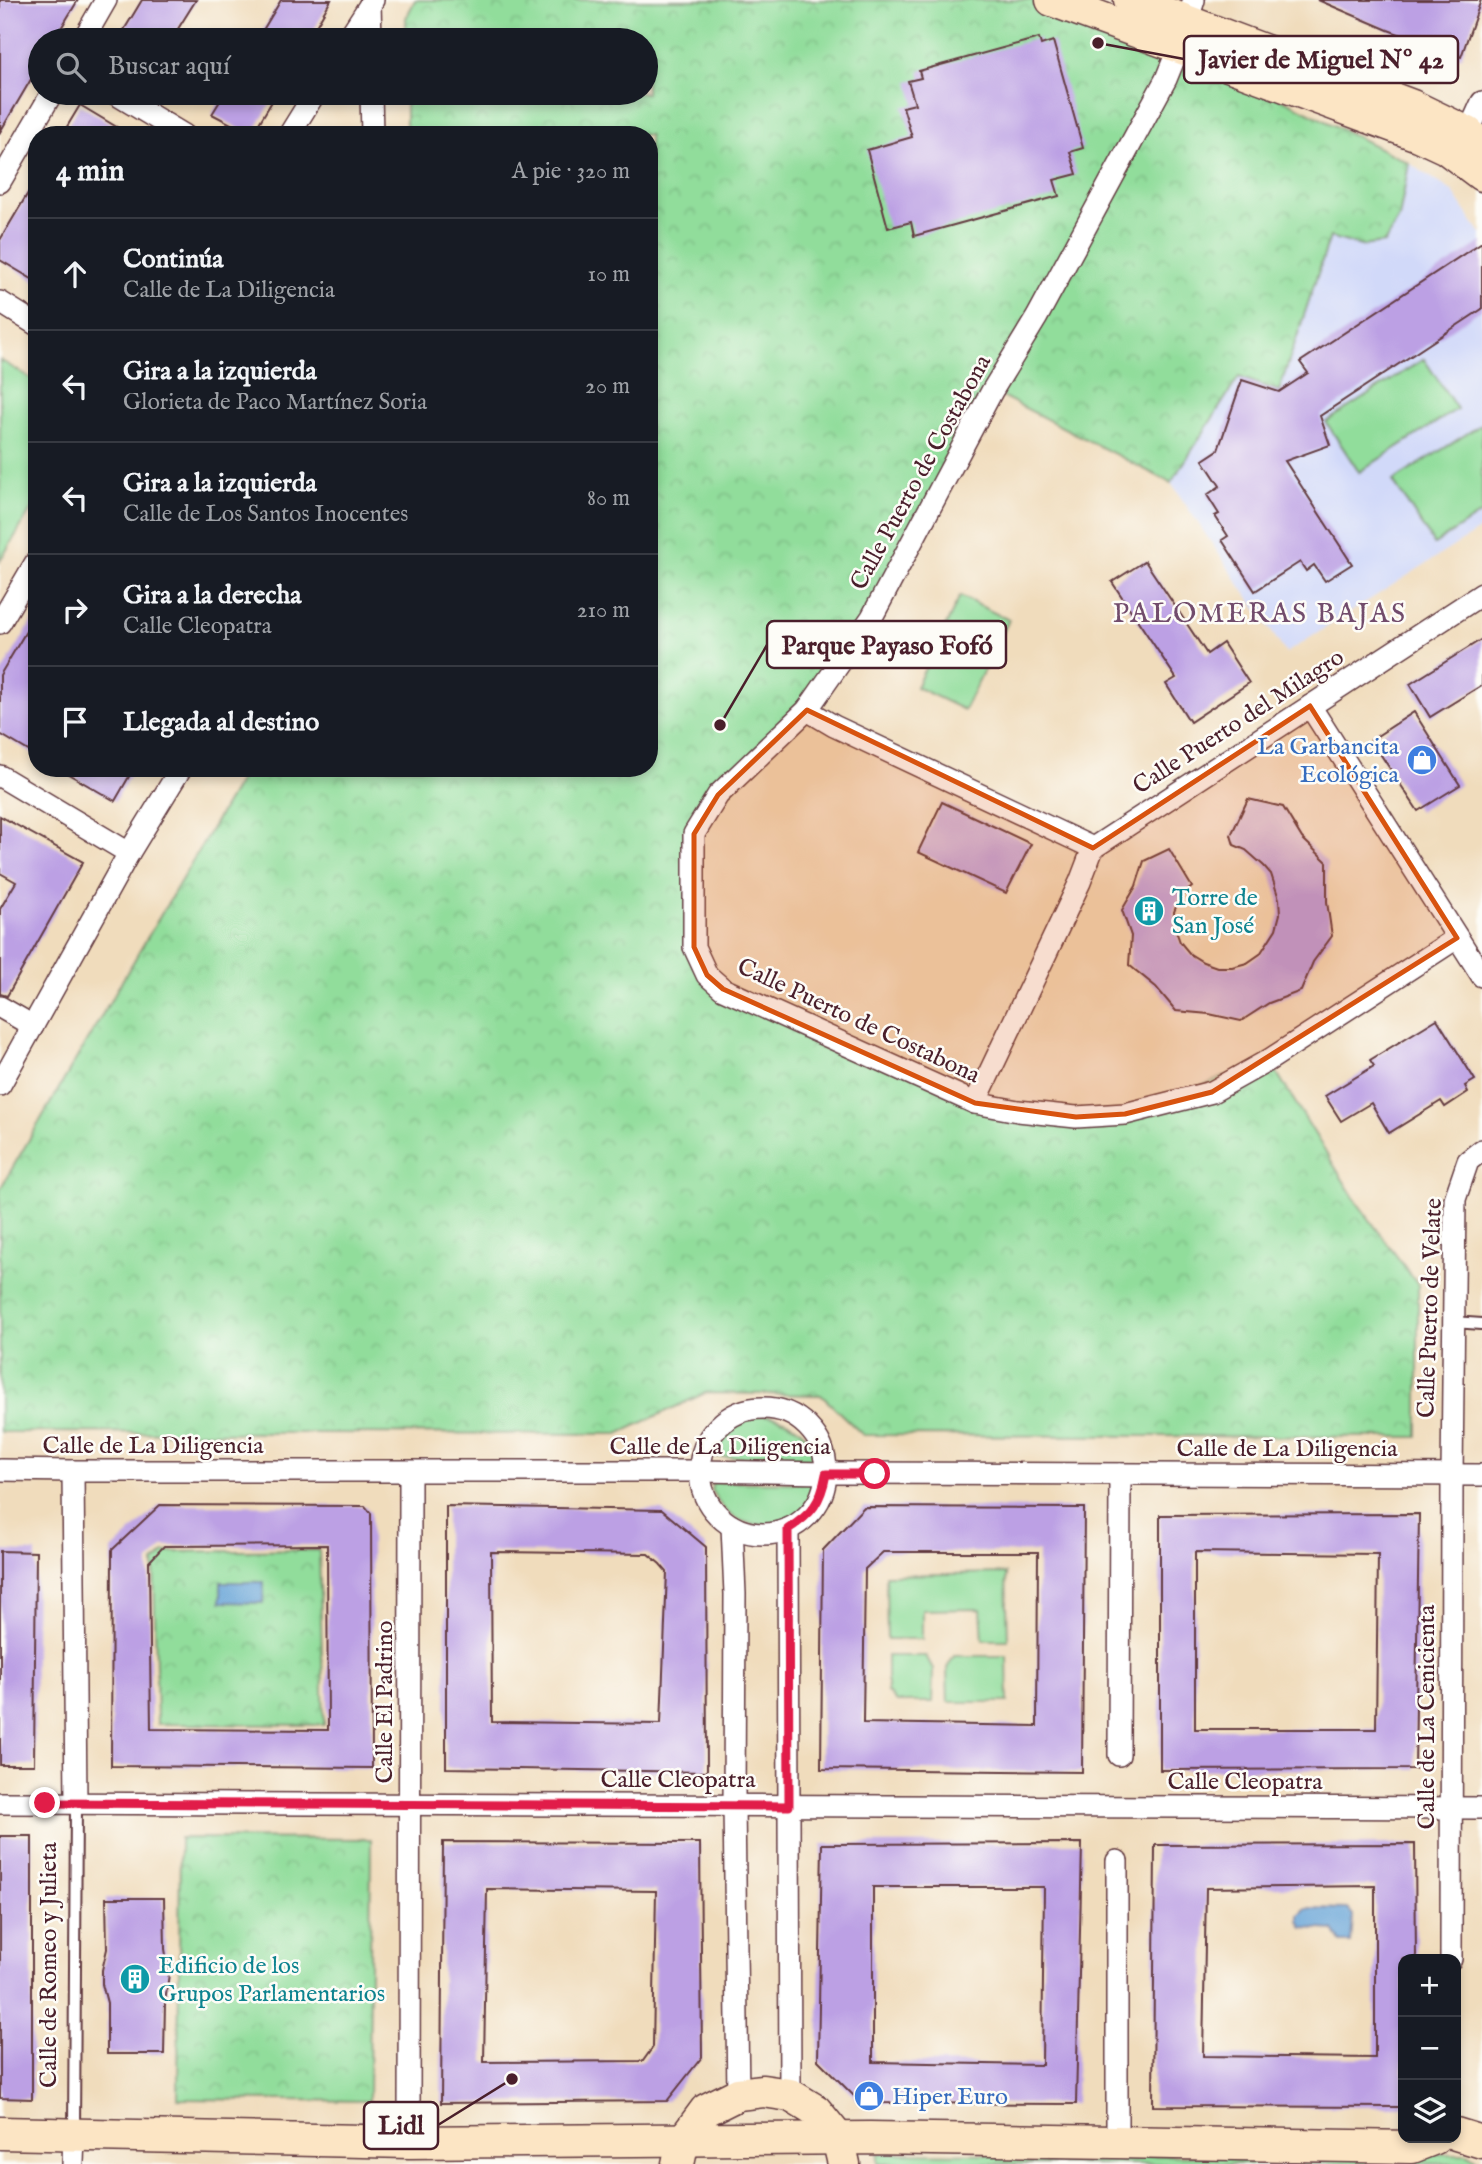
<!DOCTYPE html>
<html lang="es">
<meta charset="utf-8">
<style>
body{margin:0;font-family:"IM FELL English",serif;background:#20242c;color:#f1f3f6}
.controls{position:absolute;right:21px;bottom:21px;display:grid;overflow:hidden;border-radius:14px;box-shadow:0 4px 10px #0003}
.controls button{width:63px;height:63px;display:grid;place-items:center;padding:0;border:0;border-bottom:2px solid #363941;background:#171b24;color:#f1f3f6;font:35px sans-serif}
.stop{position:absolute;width:21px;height:21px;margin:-16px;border:5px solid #e11d48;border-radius:50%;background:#fff}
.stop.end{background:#e11d48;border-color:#fff;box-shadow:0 2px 7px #0008}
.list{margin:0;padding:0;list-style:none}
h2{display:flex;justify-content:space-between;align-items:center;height:91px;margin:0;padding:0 28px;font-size:30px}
h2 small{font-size:23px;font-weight:400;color:#9ea1a6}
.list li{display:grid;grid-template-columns:46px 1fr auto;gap:21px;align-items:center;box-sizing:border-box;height:112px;padding:0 28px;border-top:2px solid #363941}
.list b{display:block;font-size:26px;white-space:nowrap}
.list p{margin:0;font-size:23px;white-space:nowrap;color:#9ea1a6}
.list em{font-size:23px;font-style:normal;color:#9ea1a6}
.icon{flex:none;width:38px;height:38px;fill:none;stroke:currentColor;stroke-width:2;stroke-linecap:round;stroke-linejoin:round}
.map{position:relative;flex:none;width:1482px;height:2164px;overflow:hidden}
.search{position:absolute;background:#171b24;box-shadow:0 4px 10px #0003;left:28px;top:28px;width:630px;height:77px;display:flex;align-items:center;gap:18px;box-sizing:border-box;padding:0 24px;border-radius:38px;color:#9ea1a6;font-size:26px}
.panel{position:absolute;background:#171b24;box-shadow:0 4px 10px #0003;left:28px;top:126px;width:630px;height:651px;border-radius:28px}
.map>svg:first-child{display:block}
.built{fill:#d1d9f9}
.green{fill:#91dd9b;stroke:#6e7e63;stroke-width:2}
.park{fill:url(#park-crowns);stroke:#6e7e63;stroke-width:2}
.water{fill:#65a3d7;stroke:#586181;stroke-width:2}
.building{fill:#bca0e4;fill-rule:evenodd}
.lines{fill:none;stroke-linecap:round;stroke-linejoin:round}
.lane-casing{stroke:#633b41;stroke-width:14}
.street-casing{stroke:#633b41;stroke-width:24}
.secondary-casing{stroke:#633b41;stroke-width:35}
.lane{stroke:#fff;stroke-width:10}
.street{stroke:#fff;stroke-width:21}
.secondary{stroke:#fce5c4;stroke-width:32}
.route{stroke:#e11d48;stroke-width:9}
.marked{fill:#d8530f;fill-opacity:0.2;stroke:#d8530f;stroke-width:5;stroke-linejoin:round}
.labels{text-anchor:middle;stroke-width:5;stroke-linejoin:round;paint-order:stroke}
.street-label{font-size:24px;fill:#4a1f2b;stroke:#fdfcf7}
.shop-label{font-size:24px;fill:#366cbe;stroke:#fdfcf7;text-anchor:end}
.culture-label{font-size:24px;fill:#0d838f;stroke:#fdfcf7;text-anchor:start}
.quarter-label{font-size:28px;letter-spacing:2px;fill:#724c6c;stroke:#fdfcf7}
.leader{fill:none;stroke:#4a1f2b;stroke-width:2.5}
.callout-dot{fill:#4a1f2b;stroke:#fdfcf7;stroke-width:2.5}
.callout{fill:#fdfcf7;stroke:#4a1f2b;stroke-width:2.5}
.callout-label{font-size:26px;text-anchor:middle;font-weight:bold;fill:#4a1f2b}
</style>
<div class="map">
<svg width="1482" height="2164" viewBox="0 0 1482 2164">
<defs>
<pattern id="park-crowns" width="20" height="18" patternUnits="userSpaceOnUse" patternTransform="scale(1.75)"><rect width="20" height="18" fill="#91dd9b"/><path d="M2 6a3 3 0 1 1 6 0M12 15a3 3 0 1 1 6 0" fill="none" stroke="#7fbd86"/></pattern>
</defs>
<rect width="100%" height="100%" fill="#fdfcf7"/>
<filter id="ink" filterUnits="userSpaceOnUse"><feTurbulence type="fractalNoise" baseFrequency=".0143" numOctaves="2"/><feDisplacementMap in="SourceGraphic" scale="14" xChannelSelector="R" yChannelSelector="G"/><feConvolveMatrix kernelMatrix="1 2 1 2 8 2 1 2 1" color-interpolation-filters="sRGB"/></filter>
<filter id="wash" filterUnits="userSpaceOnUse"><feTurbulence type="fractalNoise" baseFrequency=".00686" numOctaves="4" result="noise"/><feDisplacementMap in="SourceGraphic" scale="28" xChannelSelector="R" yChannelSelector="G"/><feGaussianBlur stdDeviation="1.57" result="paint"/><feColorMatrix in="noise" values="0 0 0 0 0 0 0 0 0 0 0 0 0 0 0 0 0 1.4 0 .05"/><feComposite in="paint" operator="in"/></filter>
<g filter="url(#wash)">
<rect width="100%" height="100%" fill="#f0dcbc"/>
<!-- built -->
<polygon class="built" points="1409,163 1452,191 1482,235 1482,528 1286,653 1171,483 1240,377 1279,390 1330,236 1361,246 1399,218"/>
<!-- green -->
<g class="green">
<polygon points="1424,359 1457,409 1359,472 1326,422"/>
<polygon points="0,360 37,382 37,500 0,561"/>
<polygon points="1482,424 1482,513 1434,544 1393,481"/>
<polygon points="960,596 1009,620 964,710 916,687"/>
<path d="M758,1415C787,1416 810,1429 816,1459L711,1457C717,1431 732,1420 758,1415Z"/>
<path d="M713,1482L814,1483C814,1523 762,1535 732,1516C723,1510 717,1500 711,1490Z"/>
<polygon points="1006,1573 1008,1640 983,1640 981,1609 922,1610 922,1639 887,1639 886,1575"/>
<polygon points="887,1656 926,1656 933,1669 932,1702 896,1702 887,1692"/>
<polygon points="954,1656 1007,1656 1008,1702 948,1702 947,1668"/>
<polygon points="1428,2154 1467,2154 1481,2161 1482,2164 1411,2164 1416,2159"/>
</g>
<!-- park -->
<g class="park">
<polygon points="415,0 1052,0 1179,47 1409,163 1399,218 1384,243 1361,246 1330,237 1279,391 1239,377 1171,483 992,391 872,617 695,834 707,975 976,1103 1125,1114 1269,1060 1356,1201 1418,1285 1418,1437 863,1435 821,1395 705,1393 618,1434 0,1432 0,1189 247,768 649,768 649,135 406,135 406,93 646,93 646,40 406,40 406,18"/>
<polygon points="319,1550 324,1725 157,1724 154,1563 165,1552"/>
<polygon points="180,1838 371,1839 369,2101 178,2099"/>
<polygon points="878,2153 1381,2157 1382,2164 878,2164"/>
</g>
<!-- water -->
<g class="water">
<polygon points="221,1582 264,1582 263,1603 221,1602"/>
<polygon points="1306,1908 1348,1909 1353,1915 1351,1943 1341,1943 1334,1930 1303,1928 1299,1921 1299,1915"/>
</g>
<g id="blocks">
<!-- building -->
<g class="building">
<polygon points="0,0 78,0 54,40 40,40 40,64 0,132"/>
<polygon points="142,0 196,0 171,40 118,40"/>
<polygon points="281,0 331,0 308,40 257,40"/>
<polygon points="1318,0 1481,0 1461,57 1388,30"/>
<polygon points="1039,38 1041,45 1053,41 1083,148 1070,152 1077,174 1054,180 1059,196 914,236 911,222 888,228 867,150 912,137 903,107 915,104 908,81 921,78 919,71"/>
<polygon points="225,93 277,93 252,135 212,114"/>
<polygon points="80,105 130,135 62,135"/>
<polygon points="37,178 37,282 0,260 0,240"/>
<polygon points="1482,242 1482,309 1320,416 1330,445 1285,461 1352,564 1325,581 1314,565 1306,571 1300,562 1255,591 1222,540 1228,536 1215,516 1219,514 1207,495 1220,486 1203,460 1218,450 1242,380 1279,392 1308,373 1300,362"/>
<polygon points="1145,561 1207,654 1223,643 1249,683 1190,722 1166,684 1176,678 1112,582"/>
<polygon points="37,613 37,756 0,734 0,675"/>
<polygon points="1482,639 1482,685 1430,717 1410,684"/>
<polygon points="1414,712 1460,785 1418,811 1371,740"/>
<polygon points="58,768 134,768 115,801"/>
<polygon points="1248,799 1283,807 1302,838 1327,862 1327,902 1332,936 1313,962 1301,991 1269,1003 1241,1021 1209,1014 1176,1011 1156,987 1129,965 1131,936 1122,910 1136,886 1144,861 1169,849 1192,887 1180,897 1174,912 1175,928 1180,942 1190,954 1203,962 1217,967 1232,967 1247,963 1260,954 1276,929 1280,914 1279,899 1271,874 1264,866 1246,850 1234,845 1231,835"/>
<polygon points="942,802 1031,844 1006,893 918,852"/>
<polygon points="0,816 83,862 7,996 0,994 0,909 16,882 0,873"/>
<polygon points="1437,1019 1475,1080 1465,1086 1468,1092 1445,1107 1441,1101 1389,1133 1371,1103 1341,1121 1325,1096 1374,1066 1370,1060"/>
<path d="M160,1505L365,1506L371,1513L372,1768L111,1766L112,1550ZM327,1545L328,1730L151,1729L149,1562L164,1546Z"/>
<path d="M446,1506L662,1510L706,1547L707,1772L446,1768ZM491,1552L648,1554L660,1564L667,1572L661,1724L492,1722Z"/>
<path d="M864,1507L1084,1508L1082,1772L821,1769L823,1550ZM883,1552H1038L1037,1726L863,1723L865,1569Z"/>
<path d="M1419,1514L1415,1769L1160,1770V1515ZM1195,1552L1378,1554L1376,1729H1195Z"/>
<polygon points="0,1551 36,1552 34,1765 0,1765"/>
<polygon points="0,1836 32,1836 32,2099 0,2098"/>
<path d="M443,1842L700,1843L702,2057L667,2101L441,2103ZM487,1889L656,1891L653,2047L643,2061L484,2062Z"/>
<path d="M1082,1843L1076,2104L861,2103L818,2060L822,1844ZM873,1887H1044L1042,2065L873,2062Z"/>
<path d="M1415,1844L1416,1959H1403V2107L1153,2106L1155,1845ZM1375,1886V2058L1203,2056L1206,1888Z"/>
<polygon points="106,1898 164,1898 165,1949 169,1974 165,2002 164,2054 107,2054 107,2003 102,1984 102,1970 107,1949"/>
</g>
</g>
</g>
<g filter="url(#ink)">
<use href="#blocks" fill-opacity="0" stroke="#633b41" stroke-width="2"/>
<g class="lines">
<!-- lane casing -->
<g class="lane-casing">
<g id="lane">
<polyline points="1453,1322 1482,1324"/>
<polyline points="74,2133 76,1803"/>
</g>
</g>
<!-- street casing -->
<g class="street-casing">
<g id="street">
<polyline points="1194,0 1179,47 1166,79 1037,317 992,391 872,617 807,710 718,795 694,834 694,947 707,975 723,989 975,1103 1018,1111 1076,1117 1125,1114 1212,1092 1269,1060 1457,938"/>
<polyline points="370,4 371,40"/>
<polyline points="83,40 106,0"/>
<polyline points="347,40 373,0"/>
<polyline points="114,93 184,135"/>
<polyline points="371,93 372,135"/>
<polyline points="1468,133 1482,102"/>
<polyline points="289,135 315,93"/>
<polyline points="0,182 52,93"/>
<polyline points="0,302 37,325"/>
<polyline points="0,623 37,560"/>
<polyline points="1310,706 1482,976"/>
<polyline points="807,710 834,726 1093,848 1482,594"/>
<polyline points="0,776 129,853"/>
<polyline points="0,1007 33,1026"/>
<polyline points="0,1085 129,853 181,768"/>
<polyline points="975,1103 1080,882 1093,848"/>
<circle cx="763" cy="1471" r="63"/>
<polyline points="0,1470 73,1471 699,1471 826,1473 1482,1475"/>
<polyline points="73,1471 76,1803"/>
<polyline points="732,1526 735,1594 734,1806 738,2094"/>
<polyline points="788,1529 790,2095"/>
<polyline points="1119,1755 1120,1474"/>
<polyline points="0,1803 1482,1808"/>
<polyline points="1117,1861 1117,2142"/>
<polyline points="1451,1959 1452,1475 1455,1199 1468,1161 1482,1150"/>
<polyline points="409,2142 410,1472"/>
<polyline points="73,2164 74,2133"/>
</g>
</g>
<!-- secondary casing -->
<g class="secondary-casing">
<g id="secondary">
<polyline points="1052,0 1418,135 1446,148 1482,175"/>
<polyline points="1130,0 1412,106 1468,133 1482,146"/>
<polyline points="0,2133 409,2142 870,2138 1412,2147 1435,2138"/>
<polyline points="1456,2134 1482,2142"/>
<polyline points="678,2164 683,2141 706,2110 738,2094 763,2091 790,2095 816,2111 838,2138 844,2164"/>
</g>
</g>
<!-- lane -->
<use href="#lane" class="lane"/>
<!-- street -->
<use href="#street" class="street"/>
<!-- secondary -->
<use href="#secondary" class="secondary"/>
</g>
</g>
<g class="lines" filter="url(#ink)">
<!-- route -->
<path class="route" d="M45,1803L789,1806L788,1529C812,1514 821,1502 826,1474H875"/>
</g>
<!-- marked area -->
<path class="marked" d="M1310,706L1457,938L1212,1092L1125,1114L1076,1117L975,1103L723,989L707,975L694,947V834L718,795L807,710L1093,848Z"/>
<!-- icons -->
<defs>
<g id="shop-disc" transform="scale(1.575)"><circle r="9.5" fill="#3f7fe0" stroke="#fdfcf7"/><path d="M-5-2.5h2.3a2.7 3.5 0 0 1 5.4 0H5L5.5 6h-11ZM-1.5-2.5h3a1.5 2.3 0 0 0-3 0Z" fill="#fff"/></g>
<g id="building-disc" transform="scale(1.575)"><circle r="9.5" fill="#0f9aa8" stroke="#fdfcf7"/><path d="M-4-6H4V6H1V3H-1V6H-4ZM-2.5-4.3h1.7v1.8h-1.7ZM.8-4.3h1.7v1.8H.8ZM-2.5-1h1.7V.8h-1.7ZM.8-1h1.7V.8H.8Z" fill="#fff"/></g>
</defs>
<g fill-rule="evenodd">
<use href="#shop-disc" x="1422" y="760"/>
<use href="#building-disc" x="1149" y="911"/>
<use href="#building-disc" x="135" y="1979"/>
<use href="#shop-disc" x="869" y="2096"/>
</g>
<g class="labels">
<!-- street labels -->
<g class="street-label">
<text transform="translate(920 472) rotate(-61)" y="8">Calle Puerto de Costabona</text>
<text transform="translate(1238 721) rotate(-33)" y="8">Calle Puerto del Milagro</text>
<text transform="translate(859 1020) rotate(25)" y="8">Calle Puerto de Costabona</text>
<text transform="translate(1429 1308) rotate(-88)" y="8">Calle Puerto de Velate</text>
<text x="153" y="1453">Calle de La Diligencia</text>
<text x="720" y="1454">Calle de La Diligencia</text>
<text x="1287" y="1456">Calle de La Diligencia</text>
<text transform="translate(384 1702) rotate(-90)" y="8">Calle El Padrino</text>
<text transform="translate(1426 1717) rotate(-90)" y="8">Calle de La Cenicienta</text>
<text x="678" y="1787">Calle Cleopatra</text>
<text x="1245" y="1789">Calle Cleopatra</text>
<text transform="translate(48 1965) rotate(-90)" y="8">Calle de Romeo y Julieta</text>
</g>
<!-- shop labels -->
<g class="shop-label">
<text x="1399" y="754">La Garbancita<tspan x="1399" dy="28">Ecológica</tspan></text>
<text x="892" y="2104" text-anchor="start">Hiper Euro</text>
</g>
<!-- culture labels -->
<g class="culture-label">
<text x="1172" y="905">Torre de<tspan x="1172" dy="28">San José</tspan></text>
<text x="158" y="1973">Edificio de los<tspan x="158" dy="28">Grupos Parlamentarios</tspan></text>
</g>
<!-- quarter labels -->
<g class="quarter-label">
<text x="1260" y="622">PALOMERAS BAJAS</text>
</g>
</g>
<!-- callouts -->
<path class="leader" d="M1098 43L1184 59M720 725L767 645M512 2079L438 2125"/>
<g class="callout-dot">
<circle cx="1098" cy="43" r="7"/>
<circle cx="720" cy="725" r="7"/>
<circle cx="512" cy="2079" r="7"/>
</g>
<g class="callout">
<rect x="1184" y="36" width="274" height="47" rx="7"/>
<rect x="767" y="621" width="239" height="47" rx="7"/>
<rect x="364" y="2102" width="74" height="47" rx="7"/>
</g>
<g class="callout-label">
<text x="1321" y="68">Javier de Miguel Nº 42</text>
<text x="887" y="654">Parque Payaso Fofó</text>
<text x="401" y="2134">Lidl</text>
</g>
</svg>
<div class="controls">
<button>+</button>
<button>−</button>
<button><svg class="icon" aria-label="layers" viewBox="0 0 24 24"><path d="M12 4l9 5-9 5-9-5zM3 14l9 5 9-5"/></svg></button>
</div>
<div class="stop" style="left:875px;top:1474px"></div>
<div class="stop end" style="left:45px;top:1803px"></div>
<div class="search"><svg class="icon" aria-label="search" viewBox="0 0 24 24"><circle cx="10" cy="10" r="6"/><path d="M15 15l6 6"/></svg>Buscar aquí</div>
<section class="panel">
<h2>4 min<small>A pie · 320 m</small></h2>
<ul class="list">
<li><svg class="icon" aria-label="ahead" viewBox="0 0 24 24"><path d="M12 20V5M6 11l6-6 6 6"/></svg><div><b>Continúa</b><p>Calle de La Diligencia</p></div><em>10 m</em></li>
<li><svg class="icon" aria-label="left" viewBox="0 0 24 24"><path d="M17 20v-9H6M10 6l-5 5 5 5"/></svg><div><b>Gira a la izquierda</b><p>Glorieta de Paco Martínez Soria</p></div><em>20 m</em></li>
<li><svg class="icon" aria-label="left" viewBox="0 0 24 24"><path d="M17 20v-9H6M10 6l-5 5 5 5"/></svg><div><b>Gira a la izquierda</b><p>Calle de Los Santos Inocentes</p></div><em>80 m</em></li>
<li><svg class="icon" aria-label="right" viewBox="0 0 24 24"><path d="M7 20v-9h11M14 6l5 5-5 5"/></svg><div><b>Gira a la derecha</b><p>Calle Cleopatra</p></div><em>210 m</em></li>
<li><svg class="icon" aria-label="arrive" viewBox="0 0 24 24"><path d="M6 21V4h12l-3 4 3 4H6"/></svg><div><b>Llegada al destino</b></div></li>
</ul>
</section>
</div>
